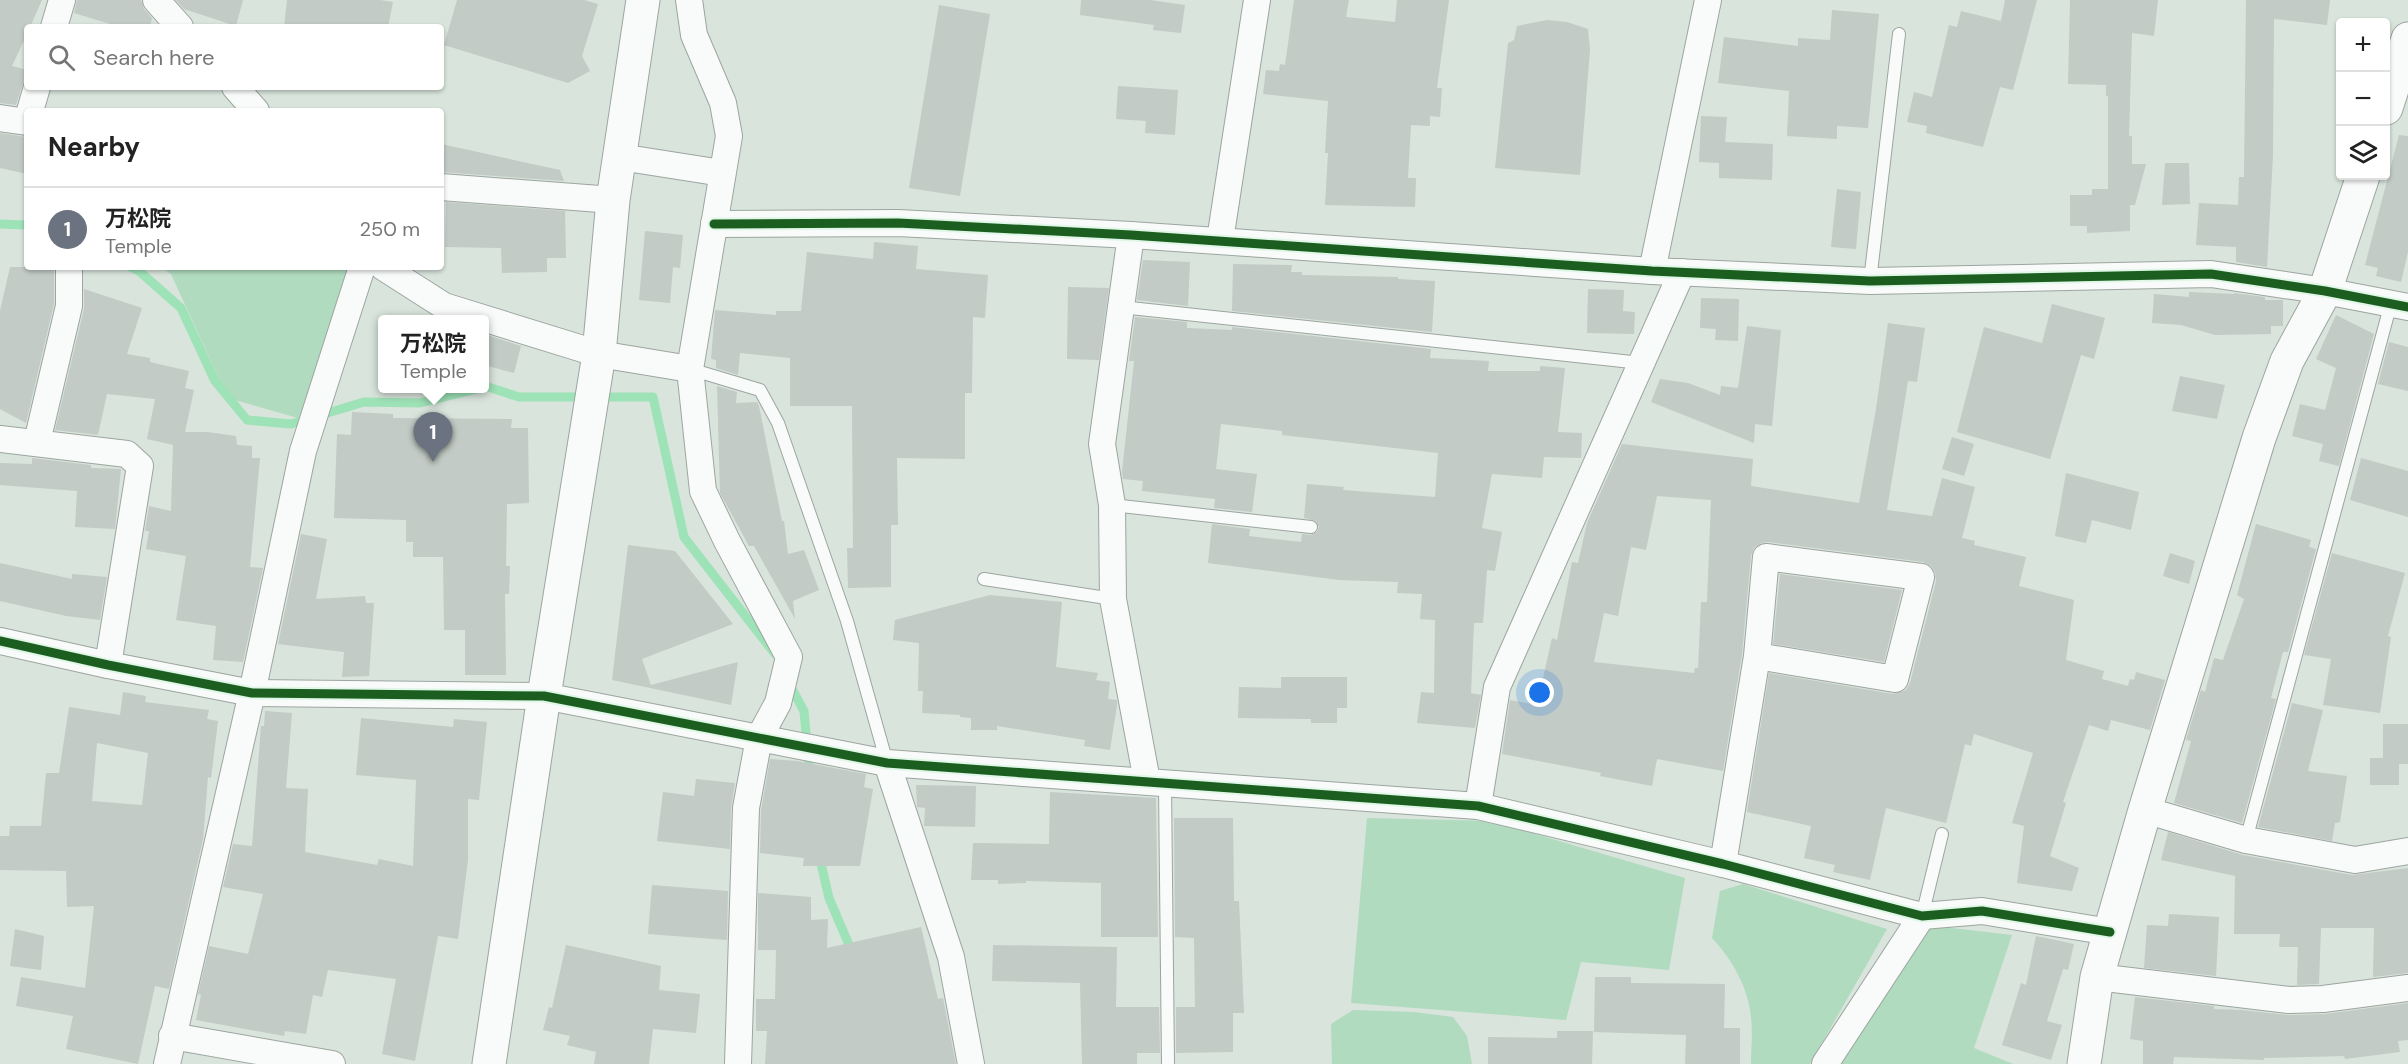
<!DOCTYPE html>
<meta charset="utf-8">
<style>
body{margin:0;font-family:"DM Sans","Noto Sans JP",sans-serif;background:#f6f6f6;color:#222}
.controls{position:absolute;right:18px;top:18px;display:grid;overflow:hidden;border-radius:6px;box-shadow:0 2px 4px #0004}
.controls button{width:54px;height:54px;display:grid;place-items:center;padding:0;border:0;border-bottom:2px solid #e0e0e0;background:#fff;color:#222;font:30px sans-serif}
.you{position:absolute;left:1540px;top:693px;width:21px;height:21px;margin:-15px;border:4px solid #fff;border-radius:50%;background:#1a73e8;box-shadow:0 0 0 9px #1a73e833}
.badge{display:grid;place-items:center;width:39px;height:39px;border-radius:50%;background:#b45309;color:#fff;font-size:20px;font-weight:700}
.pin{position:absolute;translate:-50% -50px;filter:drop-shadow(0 2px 3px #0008)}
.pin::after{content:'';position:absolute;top:32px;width:21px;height:18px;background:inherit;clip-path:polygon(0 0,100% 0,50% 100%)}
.popup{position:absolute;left:378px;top:315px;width:111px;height:78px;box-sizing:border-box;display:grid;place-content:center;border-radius:6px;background:#fff;filter:drop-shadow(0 2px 4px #0005);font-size:20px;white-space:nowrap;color:#767676}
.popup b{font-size:22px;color:#222}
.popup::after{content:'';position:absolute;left:50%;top:100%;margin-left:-12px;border:12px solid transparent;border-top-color:#fff}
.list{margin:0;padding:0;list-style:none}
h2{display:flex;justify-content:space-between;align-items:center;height:78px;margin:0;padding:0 24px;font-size:26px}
h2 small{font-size:20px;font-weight:400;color:#767676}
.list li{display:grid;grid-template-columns:39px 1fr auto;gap:18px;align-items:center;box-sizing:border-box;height:84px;padding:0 24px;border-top:2px solid #e0e0e0}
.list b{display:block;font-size:22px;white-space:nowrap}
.list p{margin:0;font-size:20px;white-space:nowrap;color:#767676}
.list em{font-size:20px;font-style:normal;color:#767676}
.icon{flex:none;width:33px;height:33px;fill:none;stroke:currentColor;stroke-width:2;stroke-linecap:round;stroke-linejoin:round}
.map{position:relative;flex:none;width:2408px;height:1064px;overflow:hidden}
.search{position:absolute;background:#fff;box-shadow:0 2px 4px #0004;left:24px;top:24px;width:420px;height:66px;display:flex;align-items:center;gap:15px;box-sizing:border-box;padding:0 21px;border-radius:6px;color:#767676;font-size:22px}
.panel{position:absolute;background:#fff;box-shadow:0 2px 4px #0004;left:24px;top:108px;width:420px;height:162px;border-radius:6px}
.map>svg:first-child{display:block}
.green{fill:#b0dbbf}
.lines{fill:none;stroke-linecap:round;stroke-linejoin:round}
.stream{stroke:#9ee2b7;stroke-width:9}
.building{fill:#c2cbc5;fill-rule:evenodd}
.lane-casing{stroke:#9da5a0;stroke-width:14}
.street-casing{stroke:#9da5a0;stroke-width:28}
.secondary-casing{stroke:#9da5a0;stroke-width:35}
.lane{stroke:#f9fbfa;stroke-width:12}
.street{stroke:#f9fbfa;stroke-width:26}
.secondary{stroke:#f9fbfa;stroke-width:33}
.cycleway-casing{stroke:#e0f6e7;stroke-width:13}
.cycleway{stroke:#1b5e20;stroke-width:9}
</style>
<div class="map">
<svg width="2408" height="1064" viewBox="0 0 2408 1064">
<rect width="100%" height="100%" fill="#d8e4dc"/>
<!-- green -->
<g class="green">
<polygon points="160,267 354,267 305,420 228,398 171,274"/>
<polygon points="1367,818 1491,821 1685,878 1669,970 1581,962 1566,1020 1351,1003"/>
<path d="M1743,884L1887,929L1810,1064H1751C1751,1049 1753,1032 1751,1017C1748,987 1732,959 1712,938L1720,891Z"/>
<polygon points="1926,925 2012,935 1974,1048 2013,1064 1834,1064"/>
<polygon points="1353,1010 1414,1012 1453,1017 1467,1036 1472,1064 1332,1064 1331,1024"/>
</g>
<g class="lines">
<!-- stream -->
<g class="stream">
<polyline points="0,224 27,225"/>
<polyline points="130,267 139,271 181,308 215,381 247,420 291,424 364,402 420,403 481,388"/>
<polyline points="484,388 488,387 519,397 653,397 684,537 775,654"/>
<polyline points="789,683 804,711 810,776"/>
<polyline points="819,855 829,898 852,952"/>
</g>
</g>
<!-- building -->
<g class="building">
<polygon points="0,0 42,0 30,27 27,27 27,34 12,66 27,70 27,76 23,83 16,105 0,103"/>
<polygon points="77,0 141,0 144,9 152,18 150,27 120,27 74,13"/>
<polygon points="176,0 243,0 236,26 184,9"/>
<polygon points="287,0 380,0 393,2 388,27 284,27"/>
<polygon points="457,0 584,0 598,4 582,56 590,71 568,83 444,45"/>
<polygon points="1081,0 1150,0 1185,5 1181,33 1153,30 1154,25 1080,15"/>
<polygon points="1294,0 1349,0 1346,17 1395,22 1397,0 1449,0 1437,88 1442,88 1440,117 1430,116 1430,126 1411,125 1408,178 1416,178 1415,207 1325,205 1328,153 1325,153 1328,101 1263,94 1266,70 1279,71 1280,64 1285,65"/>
<polygon points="2005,0 2037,0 2013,90 2000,87 1983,147 1926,133 1927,126 1907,122 1914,92 1932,97 1949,25 1957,27 1961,11 2001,21"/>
<polygon points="2070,0 2158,0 2154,36 2132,33 2129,136 2132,136 2132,164 2146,164 2135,205 2130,205 2130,231 2087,233 2087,226 2070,226 2070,195 2092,195 2092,189 2108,189 2108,96 2106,96 2106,85 2068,84"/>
<polygon points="2246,0 2330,0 2327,25 2274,19 2273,155 2267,267 2236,262 2236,247 2196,245 2199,203 2238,205 2239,177 2244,177"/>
<polygon points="939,5 990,14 960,196 909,188"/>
<polygon points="1832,10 1879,14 1868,128 1837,126 1837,139 1787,136 1789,91 1718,83 1724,37 1798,46 1798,38 1830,40"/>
<polygon points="1547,20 1567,22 1588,29 1590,50 1580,175 1495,168 1508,43 1514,40 1517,26"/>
<polygon points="1118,86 1178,90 1175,135 1145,133 1146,121 1116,119"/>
<polygon points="1701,116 1727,117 1725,142 1773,144 1772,180 1719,178 1719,163 1699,162"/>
<polygon points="0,133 27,137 27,174 0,168"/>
<polygon points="2399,135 2408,136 2408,252 2401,282 2376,276 2378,268 2365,265"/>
<polygon points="441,144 560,170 564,181 441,172"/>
<polygon points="2165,163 2189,163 2190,204 2162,205"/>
<polygon points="1837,189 1861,192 1856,249 1831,247"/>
<polygon points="446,202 565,211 566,258 547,258 547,272 502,273 501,248 445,247"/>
<polygon points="645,231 683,235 680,268 673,267 670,303 639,300"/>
<polygon points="874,242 918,246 916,269 988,275 985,318 973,317 972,393 965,393 965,459 897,458 898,525 891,525 891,587 848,588 847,548 853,548 852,406 790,406 790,358 740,353 738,375 716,368 716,360 711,359 715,310 776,315 776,311 801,311 807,252 873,259"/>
<polygon points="1143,260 1190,262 1188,306 1137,300"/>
<polygon points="1233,264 1292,265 1291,272 1302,272 1302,275 1398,277 1398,279 1435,281 1432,332 1232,311"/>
<polygon points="10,267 54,267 54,304 26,423 0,409 0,311"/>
<polygon points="1068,287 1109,288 1099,360 1067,359"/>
<polygon points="84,289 142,308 127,354 150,358 150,362 189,371 185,388 194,390 185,432 207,432 236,436 237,445 252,446 252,458 260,458 250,567 263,568 243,662 213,660 216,626 176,620 186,556 146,549 149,531 145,531 149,506 171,511 173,445 147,439 155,399 107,394 98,435 55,430 84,309"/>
<polygon points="1588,289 1624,290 1623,311 1635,312 1634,334 1587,333"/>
<polygon points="2189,292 2234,294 2234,293 2265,297 2265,300 2283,300 2283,326 2271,326 2271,334 2215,335 2181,325 2152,323 2154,294 2189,297"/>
<polygon points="1701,298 1739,299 1738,341 1715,340 1716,329 1700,328"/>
<polygon points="2052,304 2105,318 2094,359 2081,355 2050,459 1957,432 1984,327 2042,343"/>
<polygon points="2336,315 2374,334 2339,466 2319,461 2323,444 2292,436 2300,404 2325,410 2336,368 2316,359"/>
<polygon points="1135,317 1187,322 1187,328 1232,330 1232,327 1431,349 1430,358 1489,361 1488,371 1540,371 1540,366 1565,368 1558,432 1582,433 1581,458 1544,457 1542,478 1492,474 1482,528 1502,532 1495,571 1487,570 1483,623 1474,623 1471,693 1481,695 1475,728 1417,723 1421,692 1434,693 1435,620 1420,619 1422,594 1397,593 1398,582 1339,580 1208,563 1212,524 1250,529 1249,536 1301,542 1302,534 1311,535 1317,532 1319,527 1316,521 1304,518 1307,484 1344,487 1343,490 1435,497 1438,453 1282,435 1282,431 1221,424 1216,469 1257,474 1252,512 1214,508 1215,499 1142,491 1143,481 1123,479 1122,472 1134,361 1129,361"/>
<path d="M1888,323L1925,328L1917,382L1908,381L1887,510L1932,516L1942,478L1975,487L1962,538L1975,541L1974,545L2026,557L2019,586L2074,600L2066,660L2104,671L2102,679L2128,686L2130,679L2134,680L2136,672L2165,680L2150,730L2111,720L2108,731L2089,725L2063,802L2066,803L2050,856L2079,868L2072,891L2017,883L2024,826L2012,823L2033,753L1974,734L1971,746L1965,744L1946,823L1886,808L1870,880L1833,872L1835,865L1804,858L1811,826L1747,812L1769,673L1893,694L1906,690L1910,683L1936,581L1935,573L1931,566L1923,562L1768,542L1761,543L1754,548L1751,556L1742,654L1723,771L1657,759L1652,786L1600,776L1601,773L1502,754L1510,700L1537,705L1552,638L1557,640L1572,562L1578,563L1587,523L1622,444L1753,459L1751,486L1859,503L1876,409ZM1657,496L1711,500L1707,602H1701L1698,668H1695L1694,673L1594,662L1604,613L1618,616L1631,547L1646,550Z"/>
<polygon points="1747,326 1781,330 1772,426 1755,424 1754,443 1651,402 1660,379 1688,383 1720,395 1721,386 1738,388"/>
<polygon points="484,334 521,346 514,373 484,365"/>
<polygon points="2389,342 2408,347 2408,391 2378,384"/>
<polygon points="2180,376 2225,385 2217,419 2172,411"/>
<polygon points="717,386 737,392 736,403 757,402 759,406 782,521 784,521 788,554 804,550 819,590 793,601 795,619 754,546 749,546 720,493"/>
<polygon points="352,412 393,414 393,418 512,419 511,428 528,428 529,503 507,504 506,566 510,566 509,594 505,594 506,675 465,675 465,630 444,630 443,557 413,557 413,542 406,542 406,520 334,518 337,434 351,435"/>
<polygon points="1952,437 1974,444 1964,476 1942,469"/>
<polygon points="32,458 91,465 91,468 121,469 115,529 75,527 77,491 0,485 0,463 32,464"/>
<polygon points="2361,458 2408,471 2408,517 2350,500"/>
<polygon points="2066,473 2139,492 2131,530 2092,520 2086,543 2055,536"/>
<polygon points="2256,524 2311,540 2309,547 2316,549 2288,652 2283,652 2271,698 2276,699 2242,823 2174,803 2191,741 2186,740 2201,690 2205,692 2214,658 2223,660 2244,599 2237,595"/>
<polygon points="301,534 327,539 316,599 365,596 366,603 374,603 369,676 342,677 344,652 278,644"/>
<polygon points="628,545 675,551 733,624 642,659 651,685 738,662 731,705 612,680"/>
<polygon points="2170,553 2195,561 2189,584 2163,576"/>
<polygon points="2332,553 2405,573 2388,636 2391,637 2380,713 2323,705 2331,659 2304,655"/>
<polygon points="0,563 72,579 72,574 107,577 100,620 66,616 0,601"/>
<polygon points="1780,574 1902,590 1884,662 1773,644"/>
<polygon points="990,595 1062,602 1056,667 1098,673 1096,680 1110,682 1108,699 1117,700 1117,705 1110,750 1084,746 1085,740 997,726 997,730 971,730 971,718 960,717 960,715 922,713 923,691 918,691 919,643 893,640 895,620"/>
<polygon points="1281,677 1347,677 1347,708 1337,708 1337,723 1311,723 1311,719 1238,718 1239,687 1281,688"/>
<path d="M123,692L146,696L145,702L209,710L207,719L218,721L211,778L208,777L203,839L169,989L155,986L138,1064L66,1049L73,1016L16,1006L21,977L85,988L94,906L67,907L66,871L0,870V836H9L10,826H41L46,773H59L69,707L120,715ZM97,743L148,753L142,805L92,801Z"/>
<polygon points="2292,703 2323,710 2308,771 2347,776 2340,822 2335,823 2332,841 2258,827"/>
<polygon points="265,711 292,713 286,788 308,789 305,852 377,865 379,859 413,866 416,780 356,775 361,718 453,727 454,719 487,722 479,800 468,799 468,860 458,939 438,936 415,1061 382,1054 396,979 328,970 322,997 313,995 306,1034 285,1031 284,1036 196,1020 201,995 198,994 209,946 248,954 263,894 223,887 233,844 252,846 261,726 264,726"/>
<polygon points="2383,724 2408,724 2408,764 2399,764 2399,785 2370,785 2370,758 2383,758"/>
<polygon points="770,759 797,761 866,774 864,787 873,789 860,866 803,866 804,858 760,853 761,810"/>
<polygon points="696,779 735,783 731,808 730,849 657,841 663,792 694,796"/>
<polygon points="916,785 976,786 975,827 924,826 925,808 917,807"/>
<polygon points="1050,792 1156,798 1158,937 1101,937 1101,883 1026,881 1026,883 998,884 998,880 971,880 973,843 1049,844"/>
<polygon points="1174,818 1233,818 1234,901 1239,901 1244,1013 1233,1013 1233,1052 1176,1053 1176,1007 1195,1007 1194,938 1175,937"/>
<polygon points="2168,832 2243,855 2352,875 2408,868 2408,973 2373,977 2374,928 2321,928 2319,984 2297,985 2298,947 2279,947 2280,934 2234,934 2235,876 2161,860"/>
<polygon points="652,885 728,891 727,940 648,934"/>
<polygon points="758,893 811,897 811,920 828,919 827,948 921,927 938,999 943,998 956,1064 765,1064 767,1031 756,1031 756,999 775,999 776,950 758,950"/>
<polygon points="2169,914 2219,917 2216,976 2144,968 2147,925 2168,926"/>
<polygon points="15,929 44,936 41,970 10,966"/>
<polygon points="2036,936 2074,944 2068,970 2063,969 2047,1021 2062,1025 2051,1060 2002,1045 2021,983 2026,985"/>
<polygon points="566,945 661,966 659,990 700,994 696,1033 653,1029 649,1064 594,1064 596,1052 567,1045 570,1036 543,1030 549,1007 552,1008"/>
<polygon points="993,945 1117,947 1116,1007 1159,1007 1160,1053 1137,1053 1137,1064 1082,1064 1080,983 992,981"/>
<polygon points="1595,977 1631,977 1631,983 1725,984 1724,1028 1740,1028 1740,1064 1685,1064 1686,1035 1594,1032"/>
<polygon points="2135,997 2214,1006 2214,1009 2242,1010 2289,1015 2325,1014 2408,1003 2408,1040 2398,1041 2400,1052 2345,1059 2344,1056 2264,1058 2264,1060 2174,1057 2173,1064 2143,1064 2143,1041 2130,1039"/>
<polygon points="1557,1031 1593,1031 1592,1064 1488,1064 1488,1037 1557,1038"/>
</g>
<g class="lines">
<!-- lane casing -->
<g class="lane-casing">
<g id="lane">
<polyline points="1870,281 1899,34"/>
<polyline points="1121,307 1641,363"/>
<polyline points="690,369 760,390 778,423 847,621 887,763"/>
<polyline points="1112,505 1311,527"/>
<polyline points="984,579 1113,599"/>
<polyline points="1165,785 1168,1064"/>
<polyline points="2246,840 2391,303"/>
<polyline points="1922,916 1942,834"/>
</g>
</g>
<!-- street casing -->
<g class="street-casing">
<g id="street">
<polyline points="156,0 180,27"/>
<polyline points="689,0 694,35 723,103 729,136 690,369 703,491 727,541 789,657 778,703 759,738 746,808 738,1064"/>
<polyline points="54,27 62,0"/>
<polyline points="235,87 256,111"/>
<polyline points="30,111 37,87"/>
<polyline points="0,118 27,122"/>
<polyline points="620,157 722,173"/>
<polyline points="441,187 613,200"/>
<polyline points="714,224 898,223 1131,235 1652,271 1870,281 2211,274 2325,291 2408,307"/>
<polyline points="1131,235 1102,444 1112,505 1113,599 1147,781"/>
<polyline points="1220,240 1257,0"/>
<polyline points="383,267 444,306 599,354 690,369"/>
<polyline points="1652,271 1708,0"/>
<polyline points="0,439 127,454 140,466 108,665"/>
<polyline points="37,442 69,306 69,267"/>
<polyline points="0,641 108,665 252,693 544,696 887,763 1478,806 1723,864 1922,916 1982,911 2110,932"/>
<polyline points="887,763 951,957 971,1064"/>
<polyline points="1478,806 1497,687 1682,272"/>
<polyline points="2145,810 2246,840 2355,860 2408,851"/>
<polyline points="1723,864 1757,656 1766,557 1921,577 1895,679 1757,656"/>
<polyline points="2097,977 2289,1000 2323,999 2408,988"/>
<polyline points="172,1036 332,1064"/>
<polyline points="167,1064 252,693 303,451 362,267"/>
<polyline points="1825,1064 1922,916"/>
</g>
</g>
<!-- secondary casing -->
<g class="secondary-casing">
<g id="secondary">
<polyline points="2386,108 2408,39"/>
<polyline points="489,1064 544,696 599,354 613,200 643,0"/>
<polyline points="2084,1064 2097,977 2145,810 2259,438 2287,361 2325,291 2363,176"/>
</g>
</g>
<!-- lane -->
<use href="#lane" class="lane"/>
<!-- street -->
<use href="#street" class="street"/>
<!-- secondary -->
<use href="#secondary" class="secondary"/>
<!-- cycleway casing -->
<g class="cycleway-casing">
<g id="cycleway">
<polyline points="714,224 898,223 1131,235 1652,271 1870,281 2211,274 2325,291 2408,307"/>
<polyline points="0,641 108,665 252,693 544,696 887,763 1478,806 1723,864 1922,916 1982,911 2110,932"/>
</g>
</g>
<!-- cycleway -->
<use href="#cycleway" class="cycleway"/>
</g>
</svg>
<div class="controls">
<button>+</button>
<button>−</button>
<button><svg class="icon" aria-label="layers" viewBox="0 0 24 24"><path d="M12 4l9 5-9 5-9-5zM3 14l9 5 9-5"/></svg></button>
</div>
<div class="you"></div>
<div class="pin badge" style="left:433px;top:462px;background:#6b7280">1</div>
<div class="popup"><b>万松院</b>Temple</div>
<div class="search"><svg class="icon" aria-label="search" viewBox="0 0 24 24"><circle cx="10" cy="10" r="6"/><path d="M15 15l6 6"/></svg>Search here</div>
<section class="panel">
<h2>Nearby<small></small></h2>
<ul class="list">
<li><span class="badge" style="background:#6b7280">1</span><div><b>万松院</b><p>Temple</p></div><em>250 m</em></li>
</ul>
</section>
</div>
